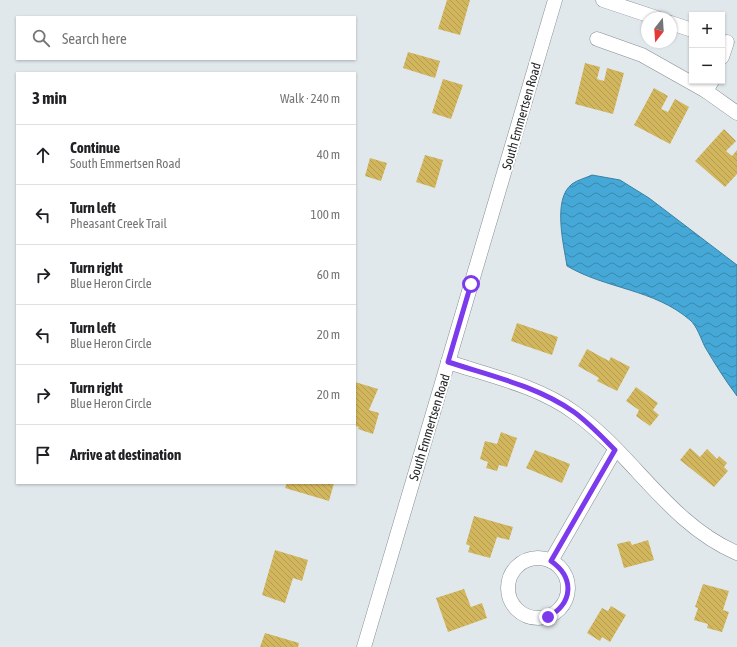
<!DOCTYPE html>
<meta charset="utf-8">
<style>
body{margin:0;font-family:"Asap Condensed",sans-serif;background:#f6f6f6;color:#202124}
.controls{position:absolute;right:12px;top:12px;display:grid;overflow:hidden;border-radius:0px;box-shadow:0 1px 3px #0004}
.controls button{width:36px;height:36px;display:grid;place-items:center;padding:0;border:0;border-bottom:1px solid #e0e0e0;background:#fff;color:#202124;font:20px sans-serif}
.compass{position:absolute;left:641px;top:12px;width:36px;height:36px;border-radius:50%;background:#fff;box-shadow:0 1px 3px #0004;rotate:197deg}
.stop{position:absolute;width:12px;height:12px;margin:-9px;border:3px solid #7c3aed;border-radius:50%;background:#fff}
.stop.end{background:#7c3aed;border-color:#fff;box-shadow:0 1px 4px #0008}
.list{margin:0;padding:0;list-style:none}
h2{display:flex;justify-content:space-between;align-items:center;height:52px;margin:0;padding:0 16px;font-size:17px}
h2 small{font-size:13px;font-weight:400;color:#757577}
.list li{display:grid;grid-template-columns:26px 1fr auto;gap:12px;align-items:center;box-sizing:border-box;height:60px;padding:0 16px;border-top:1px solid #e0e0e0}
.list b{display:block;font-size:15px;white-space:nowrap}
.list p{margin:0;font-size:13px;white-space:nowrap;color:#757577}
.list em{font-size:13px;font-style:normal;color:#757577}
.icon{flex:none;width:22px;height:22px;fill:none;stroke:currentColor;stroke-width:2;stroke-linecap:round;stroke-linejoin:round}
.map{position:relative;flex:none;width:737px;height:647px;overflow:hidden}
.search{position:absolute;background:#fff;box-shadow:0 1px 3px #0004;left:16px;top:16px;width:340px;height:44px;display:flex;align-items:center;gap:10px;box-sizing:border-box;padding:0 14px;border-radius:0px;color:#757577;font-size:15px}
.panel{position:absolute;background:#fff;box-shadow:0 1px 3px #0004;left:16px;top:72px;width:340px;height:412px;border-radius:0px}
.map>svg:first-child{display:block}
.water{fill:url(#water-waves);stroke:#3b81a2}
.building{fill:url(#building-back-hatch)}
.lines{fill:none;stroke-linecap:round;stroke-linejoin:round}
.minor-casing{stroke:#868d90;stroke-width:15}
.minor{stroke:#fff;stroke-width:14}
.route{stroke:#7c3aed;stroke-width:5}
.labels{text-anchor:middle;stroke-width:4;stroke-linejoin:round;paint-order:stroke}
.street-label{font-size:13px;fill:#242628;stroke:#fff}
</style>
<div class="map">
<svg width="737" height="647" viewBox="0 0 737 647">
<defs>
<pattern id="water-waves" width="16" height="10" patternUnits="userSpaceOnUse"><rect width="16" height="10" fill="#45a8d7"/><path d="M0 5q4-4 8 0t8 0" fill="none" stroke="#3989ae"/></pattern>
<pattern id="building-back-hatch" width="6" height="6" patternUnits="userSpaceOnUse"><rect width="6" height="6" fill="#d2b65d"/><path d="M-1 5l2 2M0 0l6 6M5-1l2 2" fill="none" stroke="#b49c51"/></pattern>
</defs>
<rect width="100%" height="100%" fill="#e1e8ec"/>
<!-- water -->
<path class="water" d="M592,175L620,180L649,198L737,265V396C725,380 715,364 705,347C701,339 697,326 690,320C654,289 606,289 567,266C564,246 552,199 572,184C577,180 586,178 592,175Z"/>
<!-- building -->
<g class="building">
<polygon points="447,0 470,0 460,35 438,29"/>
<polygon points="408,52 440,61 435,78 403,68"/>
<polygon points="585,63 600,67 597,79 604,81 607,68 624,73 613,114 575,104"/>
<polygon points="443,79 463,85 451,119 432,113"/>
<polygon points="654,88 668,96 661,109 668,112 675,99 689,107 670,144 634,125"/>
<polygon points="724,129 736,141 726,151 732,156 737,150 737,174 725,187 695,161"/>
<polygon points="425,155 443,160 435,188 416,182"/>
<polygon points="370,158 387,163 381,181 365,176"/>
<polygon points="517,323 558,337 552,355 511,341"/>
<polygon points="587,349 609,361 611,357 630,367 617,391 597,381 599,378 578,366"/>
<polygon points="355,382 378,389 369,410 379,413 373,434 358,429 359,427 355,426"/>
<polygon points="636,387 658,403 653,410 659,415 650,426 636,416 639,410 626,401"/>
<polygon points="501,432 517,438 507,467 499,465 497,471 486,468 488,462 480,459 485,441 497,444"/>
<polygon points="690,448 700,457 707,449 717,459 719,456 727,463 724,467 728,471 714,487 680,460"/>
<polygon points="535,450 570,464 562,483 526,468"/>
<polygon points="287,483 334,483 329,501 285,488"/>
<polygon points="474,516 513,527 509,540 497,537 490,558 468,552 470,546 466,544"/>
<polygon points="648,540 654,560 624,568 617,544 630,541 632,545"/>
<polygon points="275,550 308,560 302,581 293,578 285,603 262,595"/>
<polygon points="703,584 729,591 723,610 729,612 722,632 707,628 708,624 694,620 698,608 695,607"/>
<polygon points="464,589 471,607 482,603 487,618 448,632 436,598"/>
<polygon points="611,606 626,615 610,642 602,637 600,641 587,633 602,608 608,611"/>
<polygon points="265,633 299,643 298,647 260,647"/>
</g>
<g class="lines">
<!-- minor casing -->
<g class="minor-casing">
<g id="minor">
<polyline points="603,0 657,18"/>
<polyline points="671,23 692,30"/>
<polyline points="597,39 642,55 706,91"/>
<polyline points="722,57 727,42"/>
<polyline points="712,81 706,91 737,113"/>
<path d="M448,362C491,376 538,386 575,413C633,454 669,524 737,553"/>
<circle cx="538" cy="588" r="30"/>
<polyline points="551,561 615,450"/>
<polyline points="364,647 555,0"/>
</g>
</g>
<!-- minor -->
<use href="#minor" class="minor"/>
</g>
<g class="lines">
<!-- route -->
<path class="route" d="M471,284L448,362C491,376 537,386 574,412C589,423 602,437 615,450L551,561C575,578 573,603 548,617"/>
</g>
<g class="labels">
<!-- street labels -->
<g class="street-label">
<text transform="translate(521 116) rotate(-74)" y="5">South Emmertsen Road</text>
<text transform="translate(429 427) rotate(-73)" y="5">South Emmertsen Road</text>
</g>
</g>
</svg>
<div class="controls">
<button>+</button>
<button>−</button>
</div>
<svg class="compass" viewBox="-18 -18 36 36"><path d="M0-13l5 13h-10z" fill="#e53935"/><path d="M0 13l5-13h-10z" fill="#757577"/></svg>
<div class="stop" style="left:471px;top:284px"></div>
<div class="stop end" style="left:548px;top:617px"></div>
<div class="search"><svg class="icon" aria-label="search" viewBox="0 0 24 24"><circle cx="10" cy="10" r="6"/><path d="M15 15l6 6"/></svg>Search here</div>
<section class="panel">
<h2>3 min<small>Walk · 240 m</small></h2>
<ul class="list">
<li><svg class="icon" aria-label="ahead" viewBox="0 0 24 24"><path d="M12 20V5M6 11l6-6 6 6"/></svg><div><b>Continue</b><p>South Emmertsen Road</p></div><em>40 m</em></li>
<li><svg class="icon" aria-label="left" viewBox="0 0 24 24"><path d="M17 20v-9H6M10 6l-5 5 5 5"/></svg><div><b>Turn left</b><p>Pheasant Creek Trail</p></div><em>100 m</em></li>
<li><svg class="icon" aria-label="right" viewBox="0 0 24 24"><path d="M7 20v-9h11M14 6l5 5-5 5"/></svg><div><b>Turn right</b><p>Blue Heron Circle</p></div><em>60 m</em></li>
<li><svg class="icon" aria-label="left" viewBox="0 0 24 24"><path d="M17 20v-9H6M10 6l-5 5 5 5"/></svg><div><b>Turn left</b><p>Blue Heron Circle</p></div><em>20 m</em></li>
<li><svg class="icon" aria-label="right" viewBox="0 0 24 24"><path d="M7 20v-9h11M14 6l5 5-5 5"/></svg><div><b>Turn right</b><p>Blue Heron Circle</p></div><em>20 m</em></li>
<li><svg class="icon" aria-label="arrive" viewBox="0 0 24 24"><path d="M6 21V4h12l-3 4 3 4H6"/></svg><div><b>Arrive at destination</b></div></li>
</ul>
</section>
</div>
